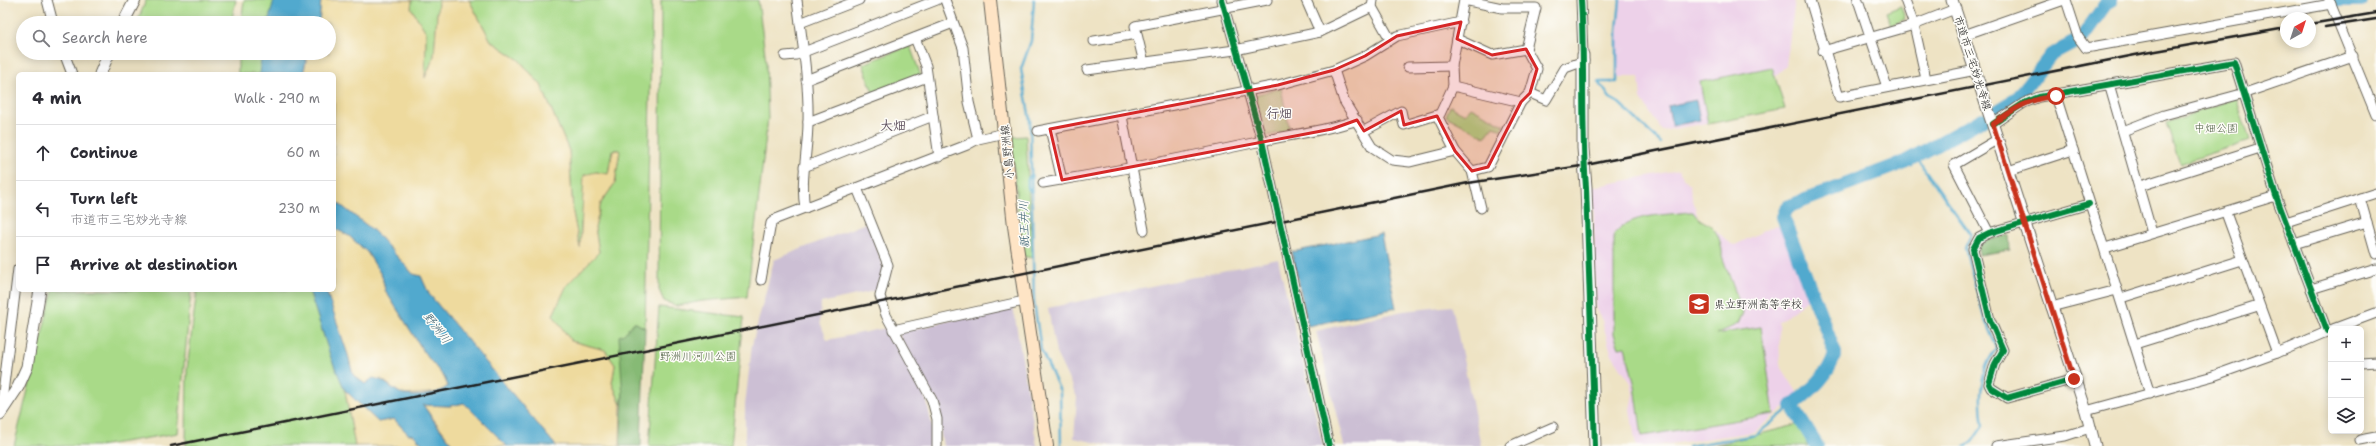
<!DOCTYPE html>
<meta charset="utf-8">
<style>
body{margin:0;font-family:"Shantell Sans","Klee One",sans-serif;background:#f2f2f3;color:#2b2b33}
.controls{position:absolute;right:12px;bottom:12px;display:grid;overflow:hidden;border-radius:6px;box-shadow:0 2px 10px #0003}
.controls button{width:36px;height:36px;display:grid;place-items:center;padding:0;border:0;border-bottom:1px solid #e1e1e2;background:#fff;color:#2b2b33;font:20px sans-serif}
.compass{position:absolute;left:2280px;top:12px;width:36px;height:36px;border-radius:50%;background:#fff;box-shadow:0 2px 10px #0003;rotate:39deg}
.stop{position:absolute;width:12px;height:12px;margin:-9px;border:3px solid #c8321e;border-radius:50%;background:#fff}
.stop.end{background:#c8321e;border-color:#fff;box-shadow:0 1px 4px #0008}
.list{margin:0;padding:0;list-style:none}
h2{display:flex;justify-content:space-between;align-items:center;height:52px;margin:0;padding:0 16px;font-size:17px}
h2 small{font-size:13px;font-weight:400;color:#7c7c81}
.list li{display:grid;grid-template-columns:26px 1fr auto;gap:12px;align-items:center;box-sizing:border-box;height:56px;padding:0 16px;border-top:1px solid #e1e1e2}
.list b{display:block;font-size:15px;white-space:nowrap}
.list p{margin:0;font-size:13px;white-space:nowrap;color:#7c7c81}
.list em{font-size:13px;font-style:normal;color:#7c7c81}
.icon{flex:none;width:22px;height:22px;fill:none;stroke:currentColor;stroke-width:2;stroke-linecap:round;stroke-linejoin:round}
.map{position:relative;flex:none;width:2376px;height:446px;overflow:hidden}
.search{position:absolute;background:#fff;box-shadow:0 2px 10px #0003;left:16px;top:16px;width:320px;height:44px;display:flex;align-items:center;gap:10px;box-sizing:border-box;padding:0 14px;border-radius:22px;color:#7c7c81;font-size:15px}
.panel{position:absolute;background:#fff;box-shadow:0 2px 10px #0003;left:16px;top:72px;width:320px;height:220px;border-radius:6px}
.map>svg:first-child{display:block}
.built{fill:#edd1e9}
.industrial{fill:#ccbfd4}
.green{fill:#a9da88;stroke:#627b52}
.forest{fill:#86ba74;stroke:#516b48}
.sand{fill:#eeda9e;stroke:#857b5d}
.water{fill:#51a9ce;stroke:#366275}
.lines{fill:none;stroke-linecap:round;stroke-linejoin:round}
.stream{stroke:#51a9ce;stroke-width:2.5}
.river{stroke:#51a9ce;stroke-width:14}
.minor-casing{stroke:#666257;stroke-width:11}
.tertiary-casing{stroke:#666257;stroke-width:13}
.secondary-casing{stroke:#666257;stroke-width:14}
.minor{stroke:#fff;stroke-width:9}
.tertiary{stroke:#fff;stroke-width:11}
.secondary{stroke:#fee4c5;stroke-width:12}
.rail{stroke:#1c1c1c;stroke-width:2.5}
.cycleway-casing{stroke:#fdfcf7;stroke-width:8}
.cycleway{stroke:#00873e;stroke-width:6}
.route{stroke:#c8321e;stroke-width:5}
.marked{fill:#d62828;fill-opacity:0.2;stroke:#d62828;stroke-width:3;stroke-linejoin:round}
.labels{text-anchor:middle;stroke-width:3;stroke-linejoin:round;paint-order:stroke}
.street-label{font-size:11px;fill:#1c1c1c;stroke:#fdfcf7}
.park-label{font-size:11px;fill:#4d5e42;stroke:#fdfcf7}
.poi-label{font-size:11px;fill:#1c1c1c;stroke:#fdfcf7;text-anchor:start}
.water-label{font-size:12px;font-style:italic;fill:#345b6c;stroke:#fdfcf7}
.quarter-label{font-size:13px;font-weight:bold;fill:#5b4d5c;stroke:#fdfcf7}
</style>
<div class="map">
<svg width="2376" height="446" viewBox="0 0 2376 446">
<rect width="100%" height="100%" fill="#fdfcf7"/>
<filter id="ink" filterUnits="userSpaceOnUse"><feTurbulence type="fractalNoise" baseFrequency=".025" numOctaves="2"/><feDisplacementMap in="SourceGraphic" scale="8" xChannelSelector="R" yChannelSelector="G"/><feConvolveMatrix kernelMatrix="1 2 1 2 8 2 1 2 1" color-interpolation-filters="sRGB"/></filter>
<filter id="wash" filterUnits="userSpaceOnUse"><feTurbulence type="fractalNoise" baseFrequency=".012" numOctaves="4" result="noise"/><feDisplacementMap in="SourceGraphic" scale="16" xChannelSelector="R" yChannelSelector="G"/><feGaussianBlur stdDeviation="0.9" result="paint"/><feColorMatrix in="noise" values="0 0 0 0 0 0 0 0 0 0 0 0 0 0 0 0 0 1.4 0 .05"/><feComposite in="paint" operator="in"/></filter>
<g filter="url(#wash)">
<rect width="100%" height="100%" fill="#eee3c4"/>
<!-- built -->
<g class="built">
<polygon points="1621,0 1795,0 1786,66 1775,76 1785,109 1662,131 1641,99 1639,77 1619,77 1617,49"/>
<polygon points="1678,170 1689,184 1698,219 1712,227 1731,244 1735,245 1776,225 1782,228 1810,298 1779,322 1780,365 1799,395 1754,432 1654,446 1636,446 1630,409 1633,394 1631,383 1611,353 1601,317 1596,310 1593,187"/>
</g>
<!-- industrial -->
<g class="industrial">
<polygon points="868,222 884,268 878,290 821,303 820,322 827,340 886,328 916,377 927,402 934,436 934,446 745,446 745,405 752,345 774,260"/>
<polygon points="1278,259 1323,446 1112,446 1074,438 1077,397 1056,353 1048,308"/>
<polygon points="1013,306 1037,446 943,446 937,411 899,335 901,332"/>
<polygon points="1452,306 1481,446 1344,446 1316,331 1403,311"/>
</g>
<!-- green -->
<g class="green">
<polygon points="146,0 236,0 231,23 137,23"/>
<polygon points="244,0 274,0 268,23 241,23"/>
<polygon points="412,0 440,0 438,2 434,56 425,79 426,32 411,8"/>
<polygon points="469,0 652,0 645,328 634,322 621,405 612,383 615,365 605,350 571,341 553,315 566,285 599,252 595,228 601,203 615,183 620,150 612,150 608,174 596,172 581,223 580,250 573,213 569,151 541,85 519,60 491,41"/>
<polygon points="661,0 758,0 766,62 768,118 747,297 702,301 677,306 664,301 659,290"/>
<polygon points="1901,6 1905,19 1891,26 1886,12"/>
<polygon points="910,46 921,76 873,93 863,64"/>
<polygon points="238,53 262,53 259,74 238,74"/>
<polygon points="1772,67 1785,109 1708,124 1700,82"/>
<polygon points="1281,88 1290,131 1266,136 1254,95"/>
<polygon points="2236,98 2250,140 2180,164 2166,123"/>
<polygon points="1450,106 1465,114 1471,107 1504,125 1501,130 1494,126 1485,137 1446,116"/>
<polygon points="1026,136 1032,258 1022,256 1011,137"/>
<path d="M1688,212H1693C1698,220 1704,221 1711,226C1718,232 1723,247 1722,256L1743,313L1738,324L1716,334L1761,327L1774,414L1642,436L1635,386L1625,347L1619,348L1614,334V234C1631,213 1663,216 1688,212Z"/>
<polygon points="53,290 191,290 178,433 99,446 14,446"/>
<polygon points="197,290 309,290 331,358 345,390 355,446 186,446 187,369"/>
<polygon points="659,307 744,317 731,446 649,446"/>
<polygon points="1800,424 1808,446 1716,445"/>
</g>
<!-- forest -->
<g class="forest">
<polygon points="2009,235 2010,250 1979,255 1979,246 1987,240"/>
<polygon points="634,322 645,328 641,446 620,446 623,398 619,336 624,334"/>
</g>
<!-- sand -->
<g class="sand">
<polygon points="321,0 412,0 411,8 426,32 425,78 434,56 438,1 469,0 491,41 519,60 541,85 569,151 573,213 580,248 584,175 596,172 608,174 613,150 620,150 615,183 601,203 595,228 599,252 567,285 553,315 571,341 605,350 615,365 612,383 621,405 620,446 556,446 429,294 421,276 413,274 374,231 334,200 334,74 303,74 308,53 329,53 329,23 319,23"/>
<polygon points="334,228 349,236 367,252 382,276 385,290 426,355 444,377 448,386 441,392 403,395 381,379 365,384 353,375 348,355 326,290 334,290"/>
<polygon points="345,390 378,422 394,419 408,434 414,435 424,446 355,446"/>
<polygon points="464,403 507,446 453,445 423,405 450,406"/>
</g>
<!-- water -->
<g class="water">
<polygon points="274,0 321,0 319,23 268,23"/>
<polygon points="262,53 308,53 303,74 259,74"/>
<polygon points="1696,100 1700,120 1672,126 1668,106"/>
<path d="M334,200L374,231L413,274L421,276L429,294L556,446H507L464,403L450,406L423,405L436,424L453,445L457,446H424L414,435L408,434L394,419L378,422L345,390L331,358L309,290H326L348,355L353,375L365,384L373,378C386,380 391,390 403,394C415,399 439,394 448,386L444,377L426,355L385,290L382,276L367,252L349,236L334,228Z"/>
<polygon points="1381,234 1396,308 1308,326 1292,252"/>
</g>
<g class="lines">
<!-- stream -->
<g class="stream">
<polyline points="1034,0 1031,41 1021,69 1030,120 1034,302 1041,350 1060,391 1061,446"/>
<polyline points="1620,0 1617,30 1617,82 1599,82 1610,98 1619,103 1661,143"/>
<path d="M1916,157L1971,235L1965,248L1985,320L1997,348C1979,369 1979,400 1983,426L1972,442L1964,446"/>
<polyline points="1031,175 1028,179 1028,188 1031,192"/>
<polyline points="1688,446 1756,435 1792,406"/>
</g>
<!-- river -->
<g class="river">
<polyline points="2332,0 2360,0"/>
<polyline points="1998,111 2017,99 2051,55 2081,39 2107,2 2111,0"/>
<path d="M1817,446L1792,406C1810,391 1829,376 1835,353L1783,217L1787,207L1905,162L1983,119"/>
</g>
</g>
</g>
<g filter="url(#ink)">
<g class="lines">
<!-- minor casing -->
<g class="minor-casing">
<g id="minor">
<polyline points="47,0 53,23"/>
<path d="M797,0C802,40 809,82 808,122C808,151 800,180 805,208"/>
<polyline points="945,0 963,48 969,102 978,139"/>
<polyline points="1222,0 1262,141 1329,446"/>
<polyline points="1306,0 1320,32"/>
<polyline points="1373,0 1372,7 1390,39"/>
<polyline points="1464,0 1502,8 1536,8 1526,49 1537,69 1530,93 1521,102 1488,167 1472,171 1481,208"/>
<polyline points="1581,0 1583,55"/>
<polyline points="1810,0 1839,97 1976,70"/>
<polyline points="1858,0 1887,87"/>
<polyline points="1905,0 1914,25 1926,79"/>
<polyline points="2066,0 2078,37 2086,48 2331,4"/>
<polyline points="2329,0 2376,115"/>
<polyline points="800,23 859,0"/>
<polyline points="1964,35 2064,0"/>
<polyline points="915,38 926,66 939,157"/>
<polyline points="1457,39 1492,55 1526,49"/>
<polyline points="1094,41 1137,34"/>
<polyline points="1823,51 1914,25 1955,9"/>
<polyline points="64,53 72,74"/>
<polyline points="785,56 796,55 937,0"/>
<polyline points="1144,63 1135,26 1267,0"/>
<polyline points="1408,67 1452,66"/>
<polyline points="1087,70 1235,50 1320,32 1372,7"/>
<polyline points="1334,70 1344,101 1372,147 1392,160 1410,162 1455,151 1472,171"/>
<polyline points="806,80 953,23"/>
<polyline points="2109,84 2152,233"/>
<polyline points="1453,86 1521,102"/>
<polyline points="1530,93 1546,100 1565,68 1584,61"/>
<polyline points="2056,96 2150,394"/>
<polyline points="1437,115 1455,151"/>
<polyline points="1122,116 1144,230"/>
<polyline points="808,122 927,77"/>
<polyline points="1993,124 2024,103 2039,97 2234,62 2276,196 2327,331"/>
<polyline points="1050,129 1062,180"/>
<polyline points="1038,131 1278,85 1334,70 1365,56 1397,36 1461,22"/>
<polyline points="1364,131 1401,111 1404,125 1440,114 1453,86 1452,66 1464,0"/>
<polyline points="2123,131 2164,115 2245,93 2353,56"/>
<polyline points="804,167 933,116"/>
<polyline points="2008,171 2073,150"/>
<path d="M1043,183C1117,171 1189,157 1262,141C1294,134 1326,131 1357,120"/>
<polyline points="2140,186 2260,148"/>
<polyline points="857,188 888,265 880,296 886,315 932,400 937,419 937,446"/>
<polyline points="2360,198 2376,254"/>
<polyline points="2226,213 2277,353"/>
<polyline points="2286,222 2376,193"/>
<polyline points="1989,233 1954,165 1998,139"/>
<polyline points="2294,244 2367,222"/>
<polyline points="2105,248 2276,196"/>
<polyline points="761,280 771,223 776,219 967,145 978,139 1005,133"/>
<polyline points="2311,289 2376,269"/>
<polyline points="2121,298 2242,260"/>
<polyline points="2051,307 2117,290"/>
<polyline points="2333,329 2376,313"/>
<polyline points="893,330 1024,301"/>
<polyline points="2135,344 2258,306"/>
<polyline points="2361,363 2376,362"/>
<polyline points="2074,379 2007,398 1991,388 1989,384 1995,364 2003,350 1990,320 1973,249 1979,238 1989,233 2089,204"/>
<polyline points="5,406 2,401 18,269"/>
<polyline points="2086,411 2213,376 2277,353 2331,330"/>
<polyline points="2360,440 2376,437"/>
<polyline points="1510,446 1553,427"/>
<polyline points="1996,446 2065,436 2090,428"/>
</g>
</g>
<!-- tertiary casing -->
<g class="tertiary-casing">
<g id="tertiary">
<polyline points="1952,0 2086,411 2095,446"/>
<polyline points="123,23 135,0"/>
<polyline points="1583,55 1583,148 1586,187 1595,446"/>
<polyline points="100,74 109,53"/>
<polyline points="0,414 18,387 27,367 40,290"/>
</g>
</g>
<!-- secondary casing -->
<g class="secondary-casing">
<polyline id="secondary" points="990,0 1014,226 1047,446"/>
</g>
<!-- minor -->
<use href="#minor" class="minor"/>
<!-- tertiary -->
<use href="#tertiary" class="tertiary"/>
<!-- secondary -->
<use href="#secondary" class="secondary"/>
<!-- rail -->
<g class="rail">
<polyline points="2310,24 2376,13"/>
<polyline points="2325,27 2376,19"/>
<polyline points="171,446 1468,183 1581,166 2145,53 2286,28"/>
</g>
<!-- cycleway casing -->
<g class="cycleway-casing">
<g id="cycleway">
<polyline points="1222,0 1262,141 1329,446"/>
<path d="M1581,0C1585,62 1581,125 1586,187L1595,446"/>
<polyline points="1993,124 2024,103 2039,97 2234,62 2276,196 2327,331"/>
<polyline points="2074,379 2007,398 1991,388 1989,384 1995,364 2003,350 1990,320 1973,249 1979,238 1989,233 2089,204"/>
</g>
</g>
<!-- cycleway -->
<use href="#cycleway" class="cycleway"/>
</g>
</g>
<g class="lines" filter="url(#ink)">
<!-- route -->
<path class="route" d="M2056,96C2031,98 2013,109 1993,124L2074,379"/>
</g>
<!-- marked area -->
<path class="marked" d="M1461,22L1457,39L1492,55L1526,49L1537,69L1530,93L1521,102L1488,167L1472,171L1455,151L1437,116L1404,125L1401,111L1364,131L1357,120L1332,129L1062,180L1050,129L1278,85L1334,70L1365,56L1397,36Z"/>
<!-- icons -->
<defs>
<g id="school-square" transform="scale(1.15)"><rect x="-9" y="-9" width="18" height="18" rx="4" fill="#c8321e" stroke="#fdfcf7"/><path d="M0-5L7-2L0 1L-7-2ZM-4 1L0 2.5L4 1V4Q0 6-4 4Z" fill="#fff"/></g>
</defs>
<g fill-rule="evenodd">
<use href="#school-square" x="1699" y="304"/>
</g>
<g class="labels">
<!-- street labels -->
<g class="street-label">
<text transform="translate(1973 63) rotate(72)" y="4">市道市三宅妙光寺線</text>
<text transform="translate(1007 152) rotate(-96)" y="4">小島野洲線</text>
</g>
<!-- park labels -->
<g class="park-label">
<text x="2216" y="132">中畑公園</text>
<text x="698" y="360">野洲川河川公園</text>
</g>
<!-- poi labels -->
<g class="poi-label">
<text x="1714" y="308">県立野洲高等学校</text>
</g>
<!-- water labels -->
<g class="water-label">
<text transform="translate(1024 224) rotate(-91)" y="4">祇王井川</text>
<text transform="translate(437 328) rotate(52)" y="4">野洲川</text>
</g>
<!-- quarter labels -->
<g class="quarter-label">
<text x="1279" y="118">行畑</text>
<text x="893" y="130">大畑</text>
</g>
</g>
</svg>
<div class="controls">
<button>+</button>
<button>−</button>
<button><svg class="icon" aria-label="layers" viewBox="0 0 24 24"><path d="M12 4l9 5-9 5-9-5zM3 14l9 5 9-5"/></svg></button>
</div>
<svg class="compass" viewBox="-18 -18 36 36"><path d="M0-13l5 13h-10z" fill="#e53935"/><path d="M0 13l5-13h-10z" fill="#7c7c81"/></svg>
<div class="stop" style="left:2056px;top:96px"></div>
<div class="stop end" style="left:2074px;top:379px"></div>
<div class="search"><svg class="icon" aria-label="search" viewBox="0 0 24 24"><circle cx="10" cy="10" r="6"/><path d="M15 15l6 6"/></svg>Search here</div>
<section class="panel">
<h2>4 min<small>Walk · 290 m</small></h2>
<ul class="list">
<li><svg class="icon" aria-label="ahead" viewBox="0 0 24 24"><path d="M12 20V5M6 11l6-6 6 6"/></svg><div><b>Continue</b></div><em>60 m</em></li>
<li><svg class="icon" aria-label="left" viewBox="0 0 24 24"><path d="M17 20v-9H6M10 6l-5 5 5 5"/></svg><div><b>Turn left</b><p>市道市三宅妙光寺線</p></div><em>230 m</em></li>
<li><svg class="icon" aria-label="arrive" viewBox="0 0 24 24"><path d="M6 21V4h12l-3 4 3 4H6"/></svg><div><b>Arrive at destination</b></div></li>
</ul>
</section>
</div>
